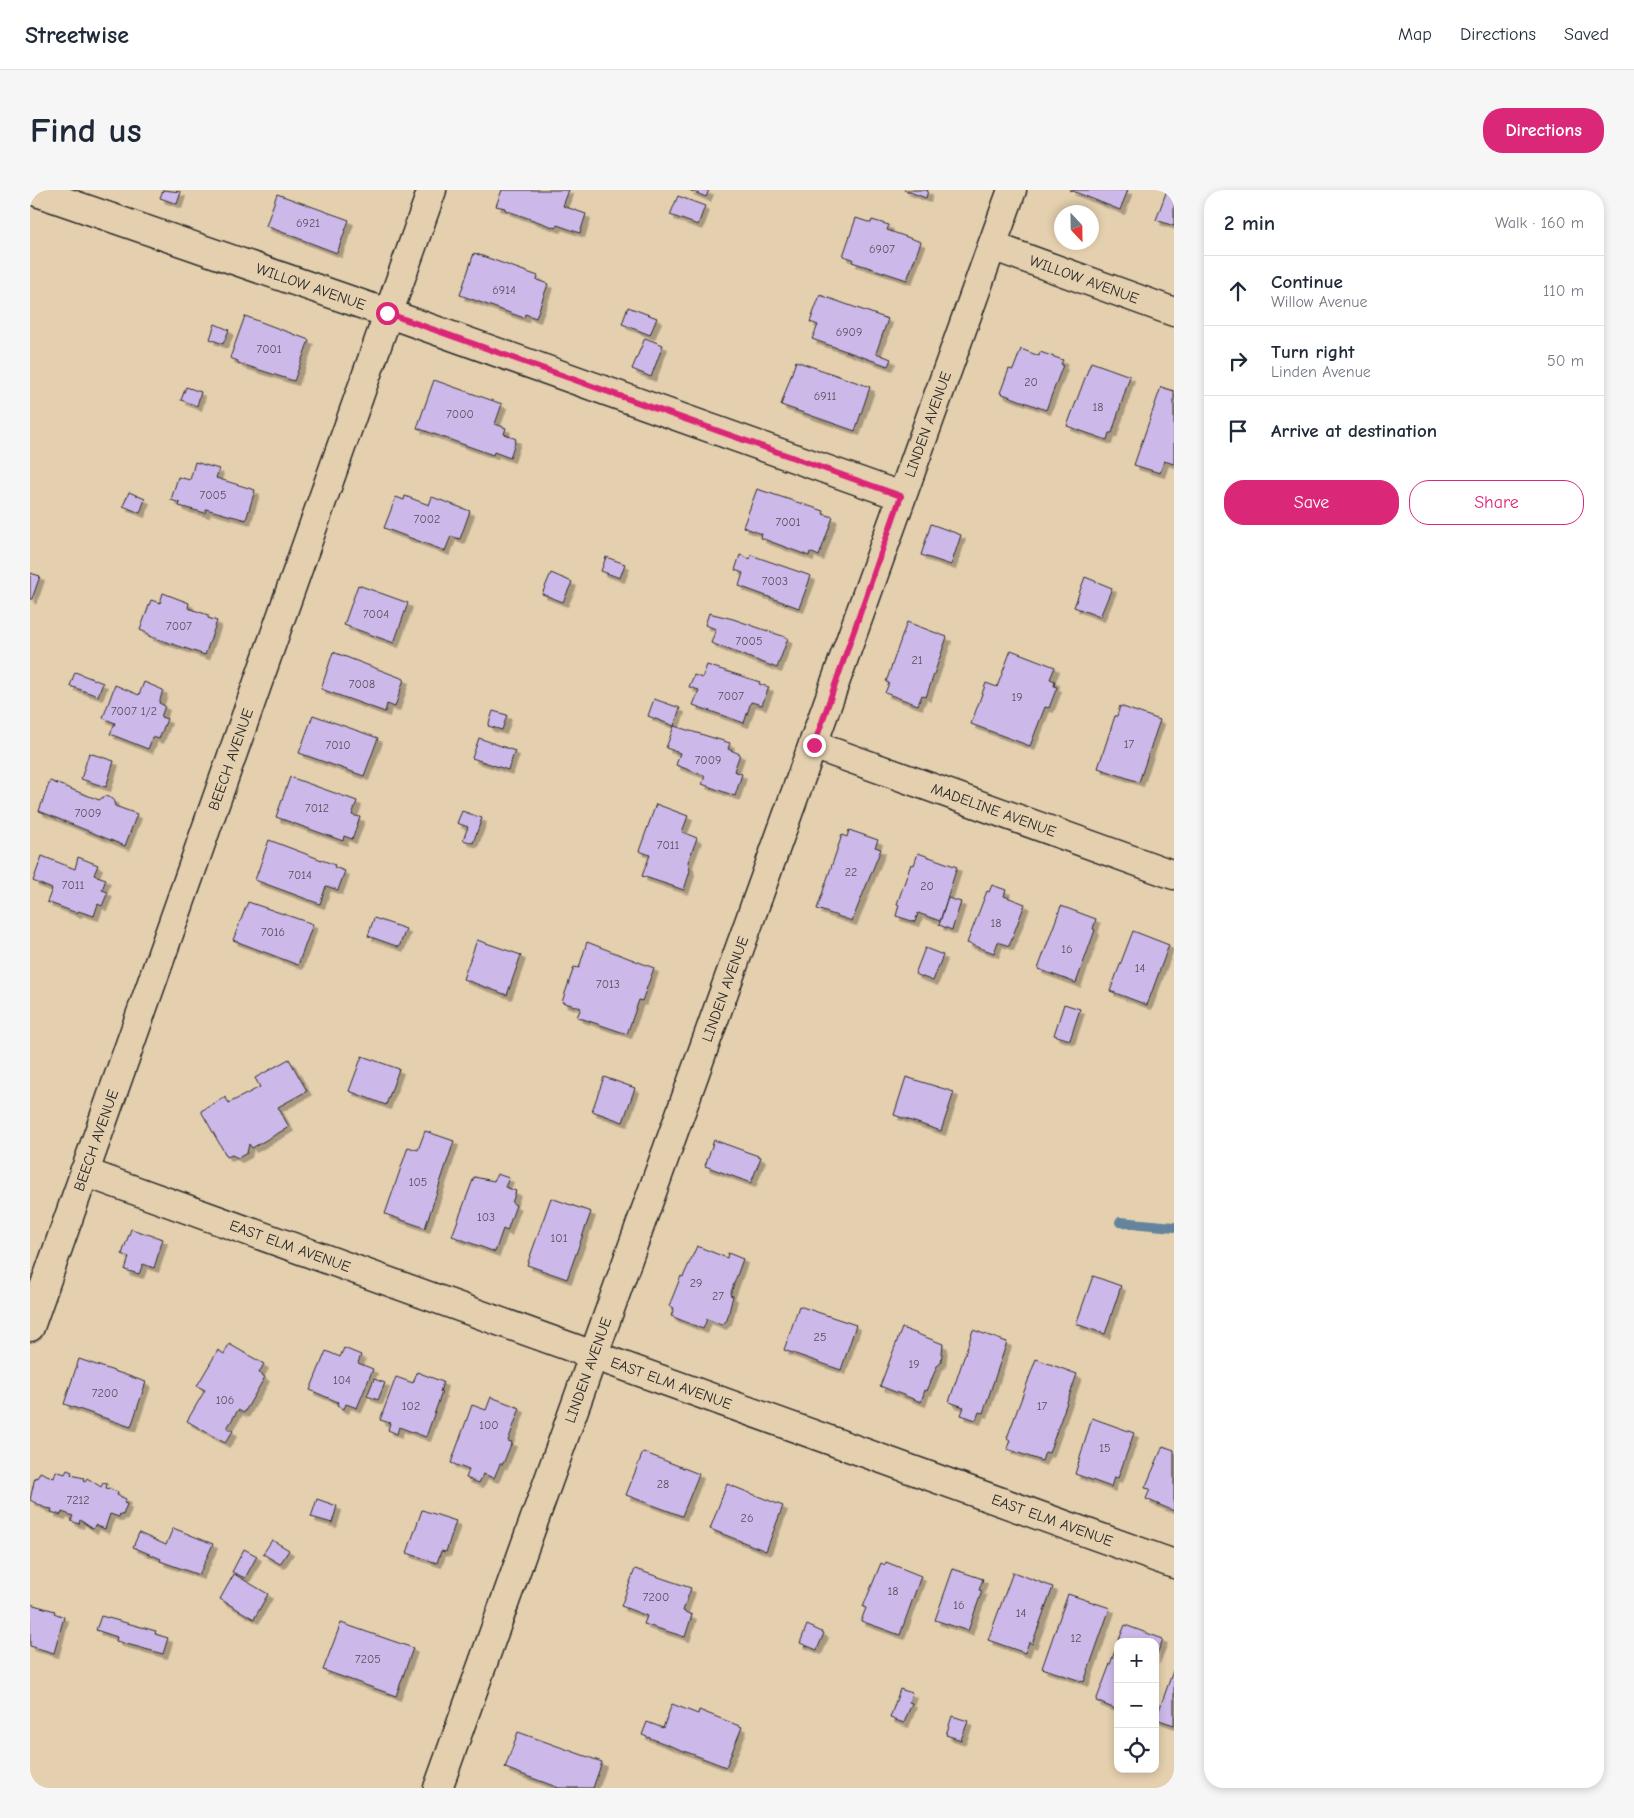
<!DOCTYPE html>
<meta charset="utf-8">
<style>
body{margin:0;font-family:"Comic Neue",sans-serif;background:#f6f6f7;color:#1f2937}
.controls{position:absolute;right:15px;bottom:15px;display:grid;overflow:hidden;border-radius:10px;box-shadow:0 2px 8px #0003}
.controls button{width:45px;height:45px;display:grid;place-items:center;padding:0;border:0;border-bottom:1px solid #e0e1e3;background:#fff;color:#1f2937;font:25px sans-serif}
.compass{position:absolute;left:1024px;top:15px;width:45px;height:45px;border-radius:50%;background:#fff;box-shadow:0 2px 8px #0003;rotate:158deg}
.stop{position:absolute;width:15px;height:15px;margin:-11px;border:4px solid #db2777;border-radius:50%;background:#fff}
.stop.end{background:#db2777;border-color:#fff;box-shadow:0 1px 5px #0008}
.list{margin:0;padding:0;list-style:none}
h2{display:flex;justify-content:space-between;align-items:center;height:65px;margin:0;padding:0 20px;font-size:21px}
h2 small{font-size:16px;font-weight:400;color:#747a83}
.list li{display:grid;grid-template-columns:32px 1fr auto;gap:15px;align-items:center;box-sizing:border-box;height:70px;padding:0 20px;border-top:1px solid #e0e1e3}
.list b{display:block;font-size:19px;white-space:nowrap}
.list p{margin:0;font-size:16px;white-space:nowrap;color:#747a83}
.list em{font-size:16px;font-style:normal;color:#747a83}
.actions{display:flex;gap:10px;padding:15px 20px}
.actions a{flex:1;padding:11px 0;border:1px solid #db2777;border-radius:20px;text-align:center;font-size:18px;color:#db2777}
.actions .main{background:#db2777;color:#fff}
.icon{flex:none;width:28px;height:28px;fill:none;stroke:currentColor;stroke-width:2;stroke-linecap:round;stroke-linejoin:round}
.map{position:relative;flex:none;width:1144px;height:1598px;overflow:hidden;border-radius:20px}
header{display:flex;align-items:center;gap:30px;box-sizing:border-box;height:70px;padding:0 25px;background:#fff;border-bottom:1px solid #e0e1e3}
header strong{font-size:24px}
nav{display:flex;gap:28px;margin-inline-start:auto;font-size:18px}
.intro{display:flex;align-items:center;justify-content:space-between;box-sizing:border-box;height:120px;padding:0 30px}
h1{margin:0;font-size:35px}
.button{padding:12px 22px;border-radius:20px;background:#db2777;color:#fff;font-size:18px;font-weight:700}
main{display:flex;gap:30px;padding:0 30px}
aside{flex:1;background:#fff;border-radius:20px;box-shadow:0 2px 8px #0003}
.map>svg:first-child{display:block}
.lines{fill:none;stroke-linecap:round;stroke-linejoin:round}
.stream{stroke:#63849c;stroke-width:10}
.building{fill:#cdb9e9;stroke:#2b2b2b;filter:url(#shadow)}
.minor-casing{stroke:#2b2b2b;stroke-width:31}
.minor{stroke:#e4cfae;stroke-width:28}
.route{stroke:#db2777;stroke-width:6}
.labels{text-anchor:middle;stroke-width:5;stroke-linejoin:round;paint-order:stroke}
.number-label{font-size:12px;fill:#544e5a}
.street-label{font-size:15px;fill:#2b2b2b;stroke:#e4cfae}
</style>
<header>
<strong>Streetwise</strong>
<nav><a>Map</a><a>Directions</a><a>Saved</a></nav>
</header>
<div class="intro"><h1>Find us</h1><a class="button">Directions</a></div>
<main>
<div class="map">
<svg width="1144" height="1598" viewBox="0 0 1144 1598">
<defs>
<filter id="shadow"><feDropShadow dx="4.5" dy="4.5" stdDeviation="0" flood-color="#0004"/></filter>
</defs>
<rect width="100%" height="100%" fill="#e4cfae"/>
<filter id="ink" filterUnits="userSpaceOnUse"><feTurbulence type="fractalNoise" baseFrequency=".02" numOctaves="2"/><feDisplacementMap in="SourceGraphic" scale="10" xChannelSelector="R" yChannelSelector="G"/><feConvolveMatrix kernelMatrix="1 2 1 2 8 2 1 2 1" color-interpolation-filters="sRGB"/></filter>
<g filter="url(#ink)">
<g class="lines">
<!-- stream -->
<polyline class="stream" points="1090,1032 1144,1037"/>
</g>
<!-- building -->
<g class="building">
<polygon points="133,0 151,2 147,14 130,8"/>
<polygon points="472,0 539,0 533,16 556,24 550,43 527,35 526,38 475,20 475,18 466,16"/>
<polygon points="659,0 679,0 676,7"/>
<polygon points="874,0 898,0 896,8"/>
<polygon points="1040,0 1098,0 1090,20"/>
<polygon points="1137,0 1144,0 1144,36 1126,30"/>
<polygon points="247,4 319,30 307,63 236,36"/>
<polygon points="648,6 675,16 668,35 640,25"/>
<polygon points="826,28 841,33 842,30 859,35 857,40 891,52 877,90 822,72 823,69 813,66"/>
<polygon points="444,63 508,86 507,90 518,94 506,128 495,124 494,128 430,105"/>
<polygon points="790,105 858,129 846,163 861,169 858,176 782,149 788,135 780,132"/>
<polygon points="598,117 627,128 620,145 592,134"/>
<polygon points="215,126 279,150 264,191 208,173 208,171 200,168"/>
<polygon points="185,134 199,140 193,154 180,149"/>
<polygon points="615,148 633,155 621,187 602,179"/>
<polygon points="991,159 1009,166 1010,162 1033,170 1031,174 1033,175 1016,220 970,203 979,179 983,180"/>
<polygon points="766,171 840,197 825,241 751,215"/>
<polygon points="1061,172 1100,186 1082,243 1079,243 1077,250 1037,236"/>
<polygon points="404,190 472,214 465,234 476,238 474,244 486,249 480,268 464,262 463,265 387,238"/>
<polygon points="156,197 171,202 167,216 151,210"/>
<polygon points="1131,197 1144,201 1144,274 1134,271 1130,283 1104,275"/>
<polygon points="165,272 189,279 186,288 225,300 216,330 176,319 175,323 149,316 150,313 141,310 148,287 160,290"/>
<polygon points="727,299 794,321 793,324 803,327 789,366 780,362 779,366 731,348 732,344 713,337"/>
<polygon points="99,302 115,309 110,323 93,316"/>
<polygon points="375,306 399,315 402,307 440,321 430,349 421,346 415,361 354,338 366,307 374,310"/>
<polygon points="901,334 931,345 921,375 891,365"/>
<polygon points="710,365 720,369 721,365 781,386 769,418 709,396 713,383 705,380"/>
<polygon points="576,367 595,374 590,388 571,381"/>
<polygon points="0,383 10,386 2,409 0,409"/>
<polygon points="521,383 542,392 533,412 512,404"/>
<polygon points="1055,387 1082,398 1070,427 1044,417"/>
<polygon points="328,395 378,413 364,453 314,435"/>
<polygon points="133,403 159,413 158,418 178,425 178,428 187,431 175,465 119,446 119,444 110,440 121,410 130,413"/>
<polygon points="679,423 703,429 758,448 747,478 681,453 686,439 675,435"/>
<polygon points="877,432 917,447 896,507 892,505 888,515 855,503 859,493 856,492"/>
<polygon points="981,460 1025,477 1020,489 1025,491 1024,496 1027,497 1019,518 1015,517 1000,556 941,534 956,493 967,497"/>
<polygon points="303,462 374,489 365,517 357,514 355,522 291,499"/>
<polygon points="677,475 730,492 729,494 739,497 732,515 721,512 714,533 663,515 669,500 659,497 664,485 672,488"/>
<polygon points="45,482 73,493 68,506 40,496"/>
<polygon points="114,492 133,500 129,513 135,516 131,527 137,529 129,549 123,547 118,559 80,544 85,533 73,528 85,495 109,505"/>
<polygon points="624,509 650,518 644,536 618,526"/>
<polygon points="1090,516 1130,530 1109,592 1068,578 1085,526 1087,526"/>
<polygon points="463,521 477,525 472,540 458,536"/>
<polygon points="283,525 348,548 334,586 269,563"/>
<polygon points="644,536 700,553 698,559 710,564 704,581 712,584 705,606 672,594 675,586 646,575 650,563 636,558"/>
<polygon points="449,548 485,561 478,580 442,568"/>
<polygon points="59,563 84,571 76,597 51,589"/>
<polygon points="260,587 327,611 322,625 330,627 322,649 314,646 313,651 246,627"/>
<polygon points="20,591 69,610 75,606 83,609 85,616 107,624 95,656 9,621"/>
<polygon points="626,614 658,626 652,642 667,648 658,672 660,681 654,700 612,686 620,665 609,661"/>
<polygon points="432,621 452,628 443,653 433,650 438,637 427,633"/>
<polygon points="819,640 848,650 845,657 851,659 822,731 787,719 812,645 817,647"/>
<polygon points="239,650 305,675 304,677 315,681 308,700 296,696 290,714 225,690"/>
<polygon points="888,663 927,677 910,731 888,723 885,732 866,726 869,715 867,714 881,674 884,675"/>
<polygon points="12,666 45,679 48,667 68,675 64,685 76,689 72,700 78,702 72,716 68,714 64,726 48,721 47,723 17,712 22,699 3,691"/>
<polygon points="962,695 976,700 974,706 995,714 979,756 968,752 964,763 937,753 957,701 959,702"/>
<polygon points="918,708 931,712 922,740 909,735"/>
<polygon points="218,712 283,734 268,775 203,750"/>
<polygon points="1031,716 1066,729 1063,739 1065,740 1046,793 1008,779"/>
<polygon points="344,728 376,739 369,757 338,746"/>
<polygon points="1103,741 1139,755 1117,815 1080,801"/>
<polygon points="447,750 491,765 477,805 433,789"/>
<polygon points="557,752 624,778 612,811 609,810 597,844 547,827 551,818 532,812 544,777 549,778"/>
<polygon points="895,758 913,765 903,791 885,784"/>
<polygon points="1034,814 1050,819 1040,850 1024,845"/>
<polygon points="332,866 369,879 356,915 319,901"/>
<polygon points="259,869 277,901 248,917 259,937 222,958 219,954 217,963 208,968 202,965 197,967 171,921 195,907 199,913 230,897 225,888"/>
<polygon points="574,887 605,898 593,932 562,921"/>
<polygon points="876,887 924,902 911,941 864,925"/>
<polygon points="395,941 424,951 395,1038 355,1024 378,957 388,960"/>
<polygon points="684,950 731,967 721,993 675,976"/>
<polygon points="467,984 479,988 475,997 486,1001 482,1013 486,1015 477,1041 473,1039 465,1062 422,1046 444,987 464,991"/>
<polygon points="521,1008 561,1022 537,1089 497,1075"/>
<polygon points="101,1039 133,1049 124,1078 113,1074 109,1084 95,1080 99,1067 92,1064"/>
<polygon points="667,1056 697,1068 698,1063 713,1069 700,1105 703,1106 697,1130 692,1135 677,1129 673,1139 641,1126 644,1118 639,1116 651,1086 653,1087"/>
<polygon points="1063,1086 1091,1096 1075,1144 1046,1134"/>
<polygon points="769,1116 826,1135 811,1180 754,1160"/>
<polygon points="872,1138 913,1154 911,1173 907,1176 897,1201 895,1200 891,1212 850,1196"/>
<polygon points="943,1140 977,1152 953,1223 949,1222 946,1230 931,1225 934,1217 919,1212"/>
<polygon points="199,1154 234,1174 229,1183 235,1187 214,1223 208,1220 197,1238 203,1241 195,1253 157,1231 175,1200 167,1196 188,1160 194,1164"/>
<polygon points="314,1158 331,1165 328,1173 343,1179 327,1218 316,1214 314,1219 307,1215 308,1212 280,1200 296,1161 310,1167"/>
<polygon points="49,1169 116,1192 101,1237 34,1214"/>
<polygon points="1006,1169 1047,1184 1019,1263 1015,1262 1012,1271 977,1259 980,1250 977,1248"/>
<polygon points="387,1182 413,1192 410,1202 412,1202 396,1247 369,1237 367,1244 358,1240 360,1233 350,1230 366,1187 383,1193"/>
<polygon points="344,1189 355,1193 348,1210 337,1206"/>
<polygon points="461,1207 490,1218 478,1251 482,1252 473,1274 470,1274 464,1288 453,1284 449,1293 436,1288 439,1280 421,1273 442,1215 456,1220"/>
<polygon points="1062,1228 1104,1243 1088,1288 1084,1287 1081,1297 1045,1284"/>
<polygon points="1133,1256 1144,1260 1144,1321 1116,1309 1120,1299 1115,1298"/>
<polygon points="613,1262 669,1284 652,1326 596,1305"/>
<polygon points="37,1280 42,1282 41,1285 54,1288 53,1291 55,1292 57,1288 71,1297 73,1293 77,1294 76,1298 88,1302 87,1305 96,1309 94,1313 97,1314 93,1325 90,1324 89,1327 80,1324 75,1339 65,1335 63,1339 50,1330 49,1334 41,1331 43,1326 32,1322 31,1325 21,1322 22,1319 15,1318 0,1310 5,1287 7,1288 10,1282 24,1288 26,1281 35,1284"/>
<polygon points="697,1294 753,1316 736,1361 680,1339"/>
<polygon points="287,1309 307,1316 302,1333 281,1327"/>
<polygon points="392,1320 426,1331 416,1362 411,1361 407,1373 377,1363"/>
<polygon points="143,1338 183,1354 169,1385 130,1371 131,1369 103,1357 109,1343 136,1355"/>
<polygon points="242,1350 259,1360 250,1374 233,1364"/>
<polygon points="214,1359 227,1366 215,1388 202,1382"/>
<polygon points="856,1372 891,1386 870,1445 831,1431 836,1418 833,1417 851,1373 855,1375"/>
<polygon points="605,1379 661,1398 653,1421 662,1425 655,1447 614,1434 617,1426 591,1416"/>
<polygon points="923,1379 953,1389 949,1400 952,1401 938,1441 905,1430"/>
<polygon points="983,1382 1023,1397 1002,1454 999,1452 995,1463 958,1450"/>
<polygon points="204,1384 238,1404 224,1429 190,1409"/>
<polygon points="1038,1404 1080,1418 1054,1492 1012,1478"/>
<polygon points="0,1414 25,1421 24,1423 34,1427 24,1463 0,1456"/>
<polygon points="71,1426 126,1441 125,1444 138,1448 133,1464 86,1451 87,1447 66,1440"/>
<polygon points="311,1433 383,1458 366,1506 293,1480"/>
<polygon points="777,1435 794,1443 787,1460 770,1453"/>
<polygon points="1095,1435 1133,1449 1125,1469 1125,1452 1088,1452"/>
<polygon points="1088,1453 1088,1520 1066,1511"/>
<polygon points="1144,1478 1144,1535 1126,1529"/>
<polygon points="870,1499 882,1503 879,1512 882,1513 874,1533 860,1528"/>
<polygon points="642,1514 668,1524 669,1520 712,1537 696,1577 612,1545 617,1532 633,1538"/>
<polygon points="922,1526 938,1531 931,1550 916,1545"/>
<polygon points="488,1542 572,1572 563,1598 529,1598 475,1578"/>
</g>
<g class="lines">
<!-- minor casing -->
<g class="minor-casing">
<g id="minor">
<path id="s1" d="M1,0L357,123L871,306"/>
<path id="s2" d="M962,56L1144,122"/>
<path id="s3" d="M783,555L1144,685"/>
<path id="s4" d="M54,982L1144,1374"/>
<path id="s5" d="M0,1137L402,0"/>
<path id="s6" d="M408,1598L982,0"/>
</g>
</g>
<!-- minor -->
<use href="#minor" class="minor"/>
</g>
</g>
<g class="lines" filter="url(#ink)">
<!-- route -->
<polyline class="route" points="357,123 871,306 784,555"/>
</g>
<g class="labels">
<!-- number labels -->
<g class="number-label">
<text x="278" y="37">6921</text>
<text x="852" y="63">6907</text>
<text x="474" y="104">6914</text>
<text x="819" y="146">6909</text>
<text x="239" y="163">7001</text>
<text x="1001" y="196">20</text>
<text x="795" y="210">6911</text>
<text x="1068" y="221">18</text>
<text x="430" y="228">7000</text>
<text x="183" y="309">7005</text>
<text x="397" y="333">7002</text>
<text x="758" y="336">7001</text>
<text x="745" y="395">7003</text>
<text x="346" y="428">7004</text>
<text x="149" y="440">7007</text>
<text x="719" y="455">7005</text>
<text x="887" y="474">21</text>
<text x="332" y="498">7008</text>
<text x="701" y="510">7007</text>
<text x="987" y="511">19</text>
<text x="104" y="525">7007 1/2</text>
<text x="1099" y="558">17</text>
<text x="308" y="559">7010</text>
<text x="678" y="574">7009</text>
<text x="287" y="622">7012</text>
<text x="58" y="627">7009</text>
<text x="638" y="659">7011</text>
<text x="821" y="686">22</text>
<text x="270" y="689">7014</text>
<text x="43" y="699">7011</text>
<text x="897" y="700">20</text>
<text x="966" y="737">18</text>
<text x="243" y="746">7016</text>
<text x="1037" y="763">16</text>
<text x="1110" y="782">14</text>
<text x="578" y="798">7013</text>
<text x="388" y="996">105</text>
<text x="456" y="1031">103</text>
<text x="529" y="1052">101</text>
<text x="666" y="1097">29</text>
<text x="688" y="1110">27</text>
<text x="790" y="1151">25</text>
<text x="884" y="1178">19</text>
<text x="312" y="1194">104</text>
<text x="75" y="1207">7200</text>
<text x="195" y="1214">106</text>
<text x="381" y="1220">102</text>
<text x="1012" y="1220">17</text>
<text x="459" y="1239">100</text>
<text x="1075" y="1262">15</text>
<text x="633" y="1298">28</text>
<text x="48" y="1314">7212</text>
<text x="717" y="1332">26</text>
<text x="863" y="1405">18</text>
<text x="626" y="1411">7200</text>
<text x="929" y="1419">16</text>
<text x="991" y="1427">14</text>
<text x="1046" y="1452">12</text>
<text x="338" y="1473">7205</text>
</g>
<!-- street labels -->
<g class="street-label">
<text dy="5" stroke="none"><textPath href="#s2" startOffset="98">WILLOW AVENUE</textPath></text>
<text dy="5" stroke="none"><textPath href="#s1" startOffset="296">WILLOW AVENUE</textPath></text>
<text dy="5" stroke="none"><textPath href="#s6" startOffset="1449">LINDEN AVENUE</textPath></text>
<text dy="5" stroke="none"><textPath href="#s5" startOffset="602">BEECH AVENUE</textPath></text>
<text dy="5" stroke="none"><textPath href="#s3" startOffset="192">MADELINE AVENUE</textPath></text>
<text dy="5" stroke="none"><textPath href="#s6" startOffset="849">LINDEN AVENUE</textPath></text>
<text dy="5" stroke="none"><textPath href="#s5" startOffset="198">BEECH AVENUE</textPath></text>
<text dy="5" stroke="none"><textPath href="#s4" startOffset="219">EAST ELM AVENUE</textPath></text>
<text dy="5" stroke="none"><textPath href="#s6" startOffset="444">LINDEN AVENUE</textPath></text>
<text dy="5" stroke="none"><textPath href="#s4" startOffset="624">EAST ELM AVENUE</textPath></text>
<text dy="5" stroke="none"><textPath href="#s4" startOffset="1029">EAST ELM AVENUE</textPath></text>
</g>
</g>
</svg>
<div class="controls">
<button>+</button>
<button>−</button>
<button><svg class="icon" aria-label="locate" viewBox="0 0 24 24"><circle cx="12" cy="12" r="6"/><path d="M12 2v4M12 18v4M2 12h4M18 12h4"/></svg></button>
</div>
<svg class="compass" viewBox="-18 -18 36 36"><path d="M0-13l5 13h-10z" fill="#e53935"/><path d="M0 13l5-13h-10z" fill="#747a83"/></svg>
<div class="stop" style="left:357px;top:123px"></div>
<div class="stop end" style="left:784px;top:555px"></div>
</div>
<aside>
<h2>2 min<small>Walk · 160 m</small></h2>
<ul class="list">
<li><svg class="icon" aria-label="ahead" viewBox="0 0 24 24"><path d="M12 20V5M6 11l6-6 6 6"/></svg><div><b>Continue</b><p>Willow Avenue</p></div><em>110 m</em></li>
<li><svg class="icon" aria-label="right" viewBox="0 0 24 24"><path d="M7 20v-9h11M14 6l5 5-5 5"/></svg><div><b>Turn right</b><p>Linden Avenue</p></div><em>50 m</em></li>
<li><svg class="icon" aria-label="arrive" viewBox="0 0 24 24"><path d="M6 21V4h12l-3 4 3 4H6"/></svg><div><b>Arrive at destination</b></div></li>
</ul>
<div class="actions"><a class="main">Save</a><a>Share</a></div>
</aside>
</main>
